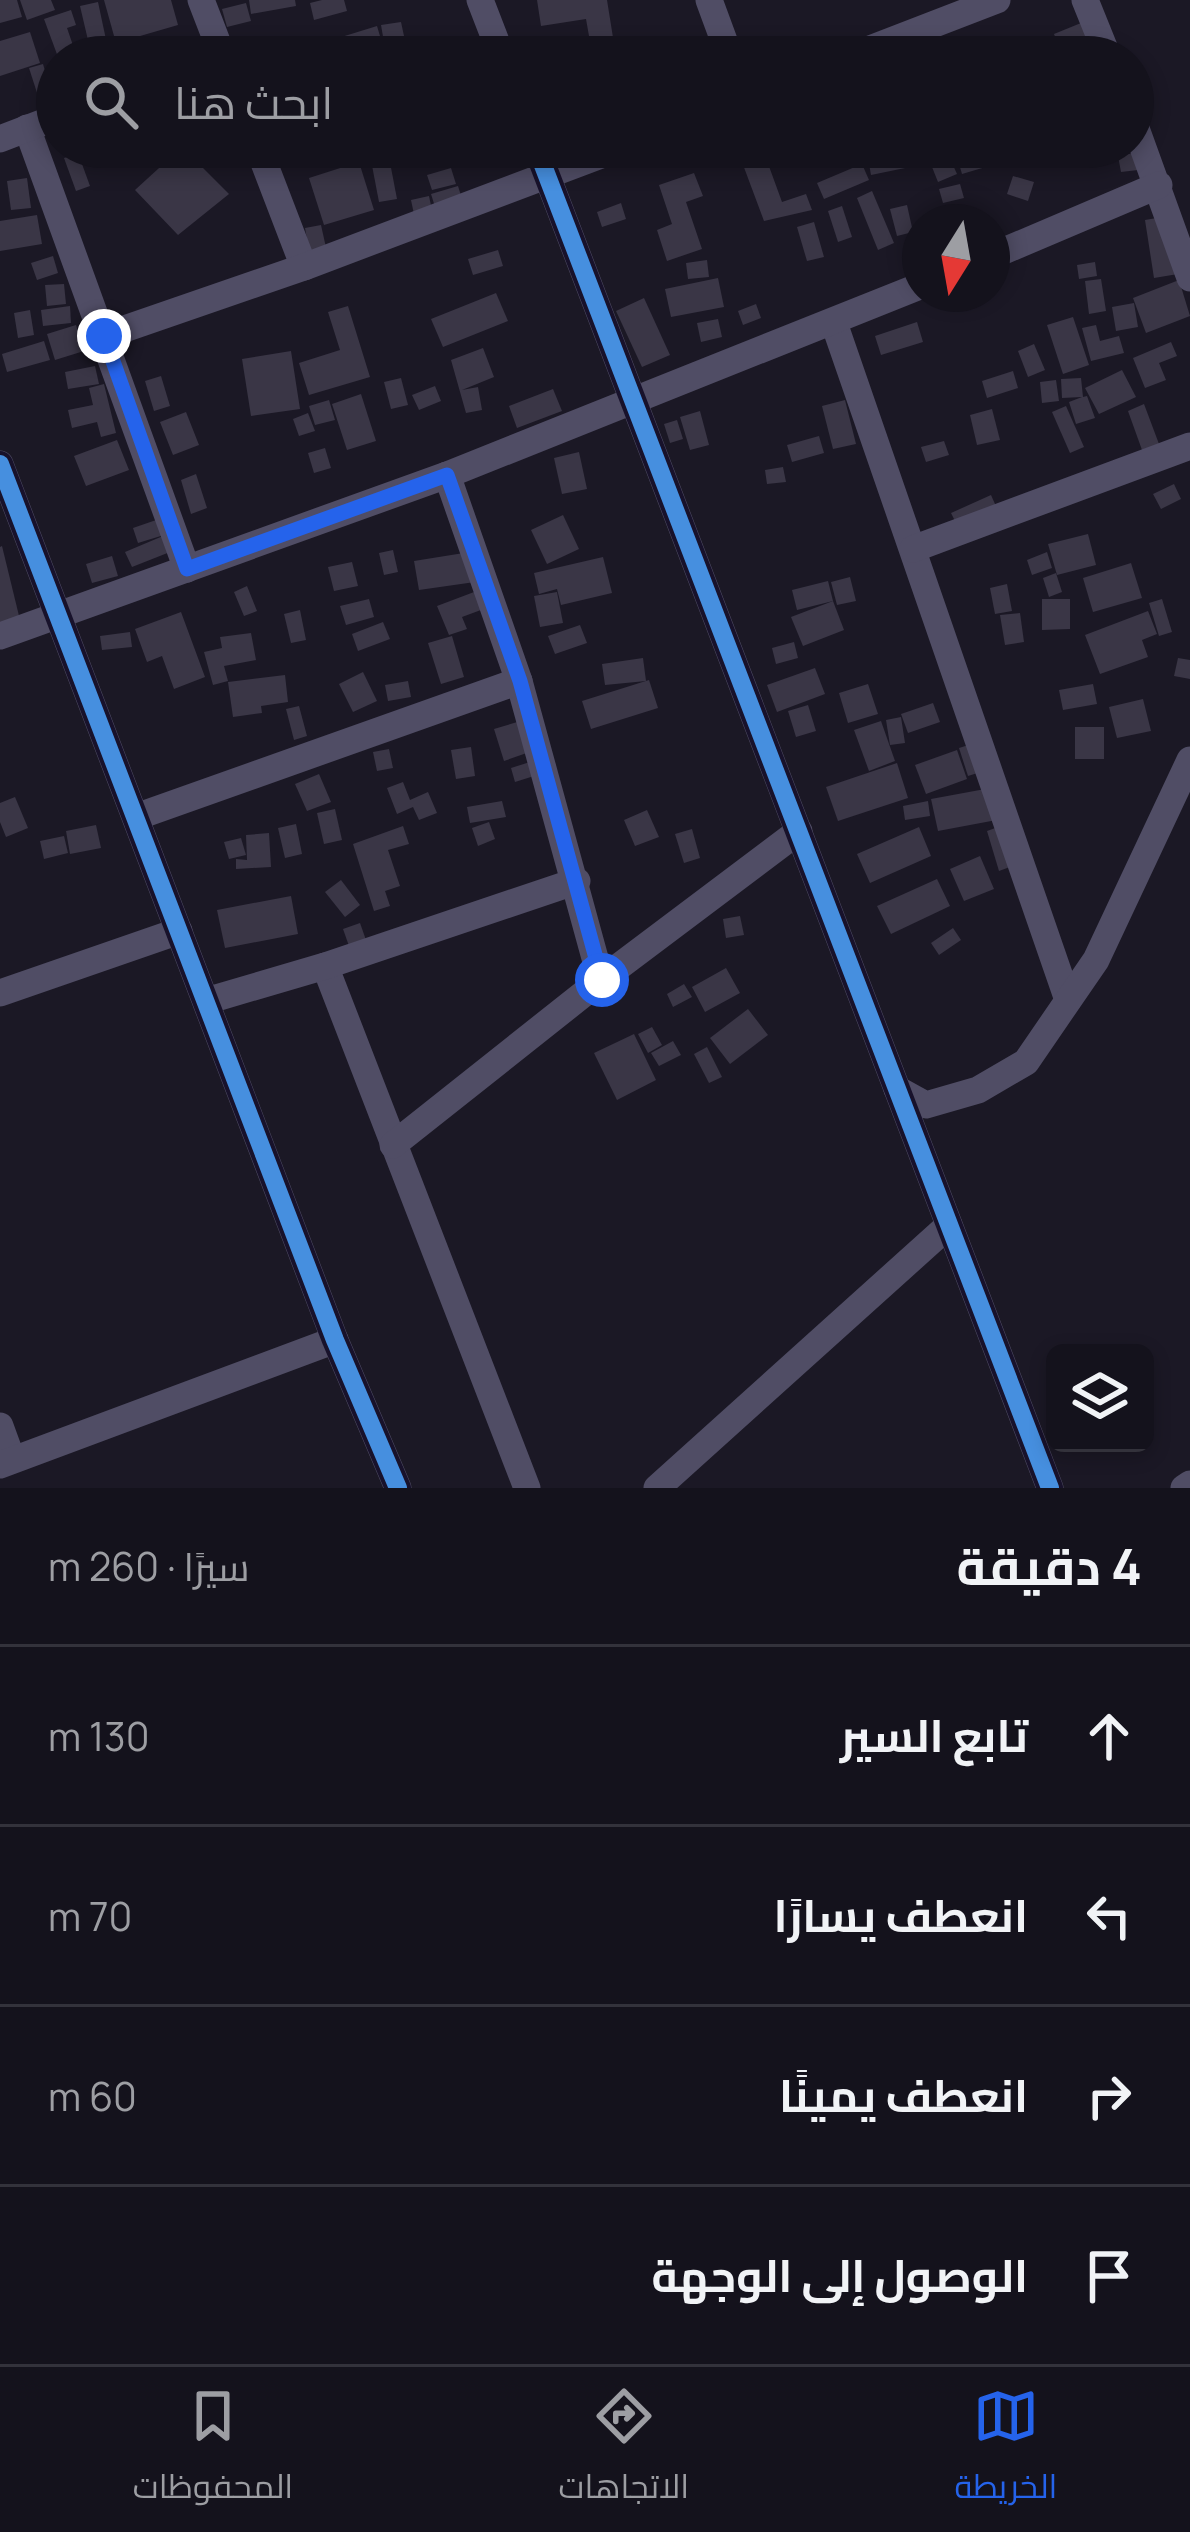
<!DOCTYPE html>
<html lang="ar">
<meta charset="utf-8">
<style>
body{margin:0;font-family:Manrope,Cairo,sans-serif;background:#212029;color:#f1f3f6;direction:rtl}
.controls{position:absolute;right:36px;bottom:36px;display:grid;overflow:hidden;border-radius:18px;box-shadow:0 6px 18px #0003}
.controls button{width:108px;height:108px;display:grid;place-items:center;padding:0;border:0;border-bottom:3px solid #33323b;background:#14121c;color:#f1f3f6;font:60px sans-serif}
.compass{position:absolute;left:902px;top:204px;width:108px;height:108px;border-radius:50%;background:#14121c;box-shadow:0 6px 18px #0003;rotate:191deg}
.stop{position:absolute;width:36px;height:36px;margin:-27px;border:9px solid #2563eb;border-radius:50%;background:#fff}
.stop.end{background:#2563eb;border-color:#fff;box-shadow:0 3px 12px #0008}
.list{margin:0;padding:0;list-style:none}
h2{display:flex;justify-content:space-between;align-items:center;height:156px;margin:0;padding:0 48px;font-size:51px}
h2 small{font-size:39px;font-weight:400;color:#9d9ea3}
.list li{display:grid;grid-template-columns:78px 1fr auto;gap:36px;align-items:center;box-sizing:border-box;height:180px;padding:0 48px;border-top:3px solid #33323b}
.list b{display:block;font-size:45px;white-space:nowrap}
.list em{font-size:39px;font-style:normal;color:#9d9ea3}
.icon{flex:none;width:66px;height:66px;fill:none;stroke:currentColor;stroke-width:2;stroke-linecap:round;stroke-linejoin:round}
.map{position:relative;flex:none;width:1190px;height:1488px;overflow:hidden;direction:ltr}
.search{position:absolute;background:#14121c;box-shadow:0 6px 18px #0003;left:36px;right:36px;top:36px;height:132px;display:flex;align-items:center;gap:30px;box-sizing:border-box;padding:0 42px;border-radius:66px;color:#9d9ea3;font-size:45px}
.sheet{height:876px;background:#14121c}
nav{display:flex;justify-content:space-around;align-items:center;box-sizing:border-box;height:168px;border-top:3px solid #33323b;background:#14121c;font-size:33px;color:#9d9ea3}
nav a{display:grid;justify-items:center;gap:6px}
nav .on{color:#2563eb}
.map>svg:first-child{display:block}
.building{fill:#3a3646}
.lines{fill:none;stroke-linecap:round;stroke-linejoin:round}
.minor{stroke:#504d65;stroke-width:27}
.cycleway-casing{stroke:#18122b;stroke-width:26}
.cycleway{stroke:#468fdf;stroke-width:18}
.route{stroke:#2563eb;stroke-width:15}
</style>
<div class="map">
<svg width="1190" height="1488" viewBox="0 0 1190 1488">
<rect width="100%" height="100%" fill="#1b1825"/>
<!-- building -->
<g class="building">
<polygon points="0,0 17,0 22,17 0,23"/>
<polygon points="20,0 51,0 55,10 27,20"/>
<polygon points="104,0 171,0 178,25 116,43"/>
<polygon points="249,0 295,0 296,6 251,14"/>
<polygon points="322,0 344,0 347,11 314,20 310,3"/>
<polygon points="537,0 607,0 615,50 592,53 586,19 541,26"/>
<polygon points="98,2 108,49 91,53 80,6"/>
<polygon points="246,3 251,21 227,27 222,9"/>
<polygon points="71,10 76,25 67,28 77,57 58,57 44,19"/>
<polygon points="401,22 407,50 386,54 381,25"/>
<polygon points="1081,23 1093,52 1063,57 1054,34"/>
<polygon points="377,26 385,53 344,57 342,50 325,55 322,43"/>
<polygon points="30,32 40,63 0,76 0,41"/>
<polygon points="663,43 665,57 632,57 630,47"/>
<polygon points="43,64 52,95 39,99 29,68"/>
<polygon points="182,147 229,194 178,235 135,190"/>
<polygon points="758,147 762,147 782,202 806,194 812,210 764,221 739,154"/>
<polygon points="866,147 906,147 910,167 871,175"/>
<polygon points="990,147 1002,147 1006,161 962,174 957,157"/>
<polygon points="388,152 397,199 379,202 370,155"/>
<polygon points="78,153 90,186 76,191 64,158"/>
<polygon points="1134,153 1138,170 1121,172 1118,156"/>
<polygon points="948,154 957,174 938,182 930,162"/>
<polygon points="359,162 374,210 324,225 309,178"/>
<polygon points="862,164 869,180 824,199 817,183"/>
<polygon points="451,168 456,184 432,190 427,175"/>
<polygon points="694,173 703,196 686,202 702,249 667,261 657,230 672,224 659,185"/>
<polygon points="1013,176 1034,182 1028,201 1007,194"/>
<polygon points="27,178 31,208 11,210 7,181"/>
<polygon points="960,184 964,198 943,203 939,189"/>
<polygon points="458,186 463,202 436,210 431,194"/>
<polygon points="872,191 894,243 878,250 857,198"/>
<polygon points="429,196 433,215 415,219 411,200"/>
<polygon points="621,203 626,219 602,227 597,212"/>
<polygon points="907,205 913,232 897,236 890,209"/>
<polygon points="842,206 852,237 838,242 828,211"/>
<polygon points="1180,214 1190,272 1154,278 1145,220"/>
<polygon points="37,215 42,244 0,251 0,221"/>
<polygon points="814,222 824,257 807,261 797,227"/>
<polygon points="321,225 327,252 310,256 305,228"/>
<polygon points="498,250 503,266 473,275 468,259"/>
<polygon points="53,256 58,273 37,280 31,263"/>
<polygon points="707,260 709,277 688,279 686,263"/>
<polygon points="1095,262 1097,276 1079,279 1077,265"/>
<polygon points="718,278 724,307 671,317 665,289"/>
<polygon points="1101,279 1106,311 1089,314 1085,281"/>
<polygon points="1179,280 1190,316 1146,333 1133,298"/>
<polygon points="64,284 66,304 47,306 45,285"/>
<polygon points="496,293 508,321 443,347 431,319"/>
<polygon points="644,298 670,355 642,367 616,311"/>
<polygon points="1134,303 1138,327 1116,331 1112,307"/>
<polygon points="756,304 761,318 743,325 738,311"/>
<polygon points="70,306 71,323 43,326 41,310"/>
<polygon points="348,306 370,377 309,395 299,363 340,350 328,312"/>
<polygon points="30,310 34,335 18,338 14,313"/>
<polygon points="1073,317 1089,365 1063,374 1047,325"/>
<polygon points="718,319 722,337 701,342 697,323"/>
<polygon points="917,322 923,342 881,355 875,336"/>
<polygon points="76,325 84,351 55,360 47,334"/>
<polygon points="1096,325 1100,341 1119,336 1124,353 1091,361 1082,328"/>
<polygon points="44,341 50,360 7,372 2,354"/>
<polygon points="1171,342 1177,356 1159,363 1166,380 1145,388 1133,358"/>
<polygon points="1034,344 1045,370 1028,377 1018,351"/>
<polygon points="483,348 494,377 462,390 478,387 482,410 466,413 451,360"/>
<polygon points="291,351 300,409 251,416 242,359"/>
<polygon points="95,366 99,384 68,389 65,372"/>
<polygon points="1122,370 1136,397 1099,414 1085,388"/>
<polygon points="1013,371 1018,388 987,398 982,381"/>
<polygon points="161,376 170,406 154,411 145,381"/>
<polygon points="401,378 408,405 391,409 384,382"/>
<polygon points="1081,378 1083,397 1087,396 1095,418 1076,424 1069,402 1082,397 1062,398 1061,379"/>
<polygon points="1056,380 1059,401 1042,403 1040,382"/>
<polygon points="104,384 116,433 101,437 97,422 72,428 68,410 93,405 89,388"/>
<polygon points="435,386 441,401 419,410 412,395"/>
<polygon points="553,389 562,411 517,428 509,406"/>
<polygon points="361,394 376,441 347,450 332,404"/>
<polygon points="329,400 335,420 315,425 309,406"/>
<polygon points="845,400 856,444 833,449 822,406"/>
<polygon points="1144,404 1159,444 1142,450 1128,411"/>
<polygon points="1066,406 1084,447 1070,453 1052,412"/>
<polygon points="992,409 1000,440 977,445 970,415"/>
<polygon points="700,411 709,445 690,450 680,417"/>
<polygon points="186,412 199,445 173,455 160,422"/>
<polygon points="308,413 315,431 299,436 293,419"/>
<polygon points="677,420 683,439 670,443 664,424"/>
<polygon points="819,436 824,453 792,462 787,445"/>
<polygon points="117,440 129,470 86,486 74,456"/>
<polygon points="944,441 949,455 926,462 921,447"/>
<polygon points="325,448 331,468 314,473 308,453"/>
<polygon points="579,452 587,489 562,494 554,458"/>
<polygon points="783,467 786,482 767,484 765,470"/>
<polygon points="196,474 207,508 191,514 181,480"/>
<polygon points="1174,484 1181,499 1161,509 1153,494"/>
<polygon points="991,495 999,513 960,531 951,513"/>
<polygon points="563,515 579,549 547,564 531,530"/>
<polygon points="159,519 164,535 138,543 133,528"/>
<polygon points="1088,534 1096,565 1057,575 1048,544"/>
<polygon points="163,536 170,552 132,567 125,552"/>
<polygon points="2,546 20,620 0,625 0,547"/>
<polygon points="393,550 398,572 384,575 379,553"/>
<polygon points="470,552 475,582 419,590 414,561"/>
<polygon points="1047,552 1052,568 1032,575 1027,560"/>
<polygon points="112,556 118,576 92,583 86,564"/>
<polygon points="603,557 612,593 561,605 557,589 539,594 534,573"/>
<polygon points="352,562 358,586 334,591 328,567"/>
<polygon points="1131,563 1142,598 1093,612 1083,578"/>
<polygon points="1056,573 1062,592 1049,597 1043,578"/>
<polygon points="850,577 856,601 837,605 831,582"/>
<polygon points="828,581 833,601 797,610 792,590"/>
<polygon points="1007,584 1012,611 995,614 990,588"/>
<polygon points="247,586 257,611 244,616 234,592"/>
<polygon points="482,589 489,607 462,617 467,629 449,635 437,606"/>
<polygon points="557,592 563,623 540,627 534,596"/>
<polygon points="369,599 374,617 346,625 340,606"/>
<polygon points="1042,599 1070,599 1070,629 1042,630"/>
<polygon points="1162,599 1172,632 1159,636 1149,603"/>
<polygon points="833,601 844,630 803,646 791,617"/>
<polygon points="300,610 306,640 291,643 284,614"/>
<polygon points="1148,611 1157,634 1142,640 1148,657 1100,674 1085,635"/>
<polygon points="181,612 205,677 174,689 162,656 147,662 135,629"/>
<polygon points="1020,613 1024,642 1005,645 1000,615"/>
<polygon points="383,622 390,639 358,651 352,634"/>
<polygon points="580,625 587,643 555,654 548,636"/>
<polygon points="130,632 132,647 102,650 100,636"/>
<polygon points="251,633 256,660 224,666 228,681 213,685 204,652 222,648 220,637"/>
<polygon points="452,636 464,677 441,684 428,643"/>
<polygon points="794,642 798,658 776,664 772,648"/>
<polygon points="643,658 646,681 605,685 602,664"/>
<polygon points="1178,658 1190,660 1190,679 1174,676"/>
<polygon points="815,668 825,694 777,712 767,685"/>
<polygon points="363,672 377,701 353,712 339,684"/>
<polygon points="285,675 288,702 261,706 262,713 233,717 228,682"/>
<polygon points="649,680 658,708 591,729 582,701"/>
<polygon points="408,681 411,697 388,701 385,685"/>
<polygon points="868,684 878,714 848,723 839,693"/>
<polygon points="1093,684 1097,704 1063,710 1059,690"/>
<polygon points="1143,699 1151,731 1117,738 1109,707"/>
<polygon points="933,703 940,722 908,733 901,714"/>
<polygon points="808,705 816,731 796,737 788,711"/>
<polygon points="299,706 307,736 294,740 286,709"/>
<polygon points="534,717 544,747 504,761 494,729"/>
<polygon points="901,717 905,743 890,745 886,720"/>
<polygon points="881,721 895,761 869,771 854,730"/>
<rect x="1075" y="727" width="29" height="32"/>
<polygon points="978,742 987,770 968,776 959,748"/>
<polygon points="471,747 475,776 456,779 451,750"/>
<polygon points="389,749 393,768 377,771 373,752"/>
<polygon points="957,750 967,779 926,794 915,765"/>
<polygon points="549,756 553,770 515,782 511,768"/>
<polygon points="897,763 908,798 838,821 826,787"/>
<polygon points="319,774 331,802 307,811 295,784"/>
<polygon points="403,782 410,800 428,792 437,813 419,820 413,807 397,814 387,788"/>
<polygon points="996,787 1002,819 938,831 931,799"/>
<polygon points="15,797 28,828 6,837 0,822 0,803"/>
<polygon points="502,801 506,817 470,823 467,807"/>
<polygon points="928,801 930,816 905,820 903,806"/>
<polygon points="335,809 342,840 324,844 317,813"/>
<polygon points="647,810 659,837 635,846 624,820"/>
<polygon points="489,822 495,839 478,846 472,828"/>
<polygon points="1009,823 1023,862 999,871 987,831"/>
<polygon points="296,824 302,854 285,858 278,828"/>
<polygon points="96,825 101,848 70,854 66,831"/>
<polygon points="403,826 409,844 388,850 400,886 385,891 390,906 374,911 353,844"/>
<polygon points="919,827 931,856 870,883 857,854"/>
<polygon points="692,829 700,858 684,863 675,834"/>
<polygon points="269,833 271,867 236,869 236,859 247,860 246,835"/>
<polygon points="64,836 68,853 44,859 40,841"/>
<polygon points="241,838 246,855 229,859 224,842"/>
<polygon points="980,856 994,889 964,901 950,869"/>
<polygon points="937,879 950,906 891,934 877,906"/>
<polygon points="341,880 360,905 345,917 325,892"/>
<polygon points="291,896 298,934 225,948 217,910"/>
<polygon points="740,916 744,935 726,938 723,919"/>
<polygon points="360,923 366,940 349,946 343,929"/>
<polygon points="953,928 961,940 939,955 931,943"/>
<polygon points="726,968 740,993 705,1012 692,987"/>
<polygon points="684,984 692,997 673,1007 667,994"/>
<polygon points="748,1009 768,1035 730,1064 710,1038"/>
<polygon points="652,1027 662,1045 648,1053 638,1034"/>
<polygon points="634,1034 656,1080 617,1100 594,1053"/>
<polygon points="673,1041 681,1055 659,1066 651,1053"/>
<polygon points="707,1047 722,1077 709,1083 694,1054"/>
</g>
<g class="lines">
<!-- minor -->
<g class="minor">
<polyline points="201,0 223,57"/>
<polyline points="480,0 502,57"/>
<polyline points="709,0 730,57"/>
<polyline points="1085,0 1108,57"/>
<polyline points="849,57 997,0"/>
<polyline points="1133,120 1190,278"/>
<polyline points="27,128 187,569"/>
<polyline points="0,139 57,117"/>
<polyline points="258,147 304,267"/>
<polyline points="536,147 1050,1488"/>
<polyline points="992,256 1159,185"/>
<polyline points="834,323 1068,1000"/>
<polyline points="104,336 304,267 622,147"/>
<polyline points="0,464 335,1340 398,1488"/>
<polyline points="447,475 519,681 601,980"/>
<polyline points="913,549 1190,446"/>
<polyline points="0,636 447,475 920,286"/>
<polyline points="136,817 519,681"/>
<polyline points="325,966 527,1488"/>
<polyline points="0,993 179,931"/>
<polyline points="206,1001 325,966 577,881"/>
<polyline points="897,1089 926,1105 978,1090 1026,1062 1096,960 1190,760"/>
<polyline points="393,1145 601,980 799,831"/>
<polyline points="0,1426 12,1459"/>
<polyline points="0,1465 335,1340"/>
<polyline points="657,1488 949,1225"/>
<polyline points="1184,1488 1190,1484"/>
</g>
<!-- cycleway casing -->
<g class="cycleway-casing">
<g id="cycleway">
<polyline points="536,147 1050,1488"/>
<polyline points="0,464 335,1340 398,1488"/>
</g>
</g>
<!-- cycleway -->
<use href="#cycleway" class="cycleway"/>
</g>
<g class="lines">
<!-- route -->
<polyline class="route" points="104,336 187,569 447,475 520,681 602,980"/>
</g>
</svg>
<div class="controls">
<button><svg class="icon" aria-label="layers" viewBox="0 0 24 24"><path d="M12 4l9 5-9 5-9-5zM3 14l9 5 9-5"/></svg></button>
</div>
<svg class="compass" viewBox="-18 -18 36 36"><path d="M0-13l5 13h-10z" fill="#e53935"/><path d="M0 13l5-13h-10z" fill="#9d9ea3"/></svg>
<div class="stop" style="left:602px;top:980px"></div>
<div class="stop end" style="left:104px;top:336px"></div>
<div class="search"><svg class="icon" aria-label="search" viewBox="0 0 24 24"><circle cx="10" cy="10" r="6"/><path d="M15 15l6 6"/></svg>ابحث هنا</div>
</div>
<section class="sheet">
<h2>4 دقيقة<small>سيرًا · 260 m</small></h2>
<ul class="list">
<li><svg class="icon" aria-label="ahead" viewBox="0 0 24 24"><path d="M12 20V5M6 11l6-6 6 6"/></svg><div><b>تابع السير</b></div><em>130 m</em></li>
<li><svg class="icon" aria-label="left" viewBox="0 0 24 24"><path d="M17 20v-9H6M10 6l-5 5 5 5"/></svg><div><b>انعطف يسارًا</b></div><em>70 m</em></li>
<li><svg class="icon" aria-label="right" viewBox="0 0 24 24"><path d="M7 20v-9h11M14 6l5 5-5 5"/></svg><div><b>انعطف يمينًا</b></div><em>60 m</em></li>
<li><svg class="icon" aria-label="arrive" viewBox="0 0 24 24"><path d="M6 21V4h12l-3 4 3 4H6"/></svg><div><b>الوصول إلى الوجهة</b></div></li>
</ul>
</section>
<nav>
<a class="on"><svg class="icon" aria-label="map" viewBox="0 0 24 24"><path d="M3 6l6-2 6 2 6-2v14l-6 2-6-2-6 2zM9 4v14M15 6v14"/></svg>الخريطة</a>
<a><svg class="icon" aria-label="directions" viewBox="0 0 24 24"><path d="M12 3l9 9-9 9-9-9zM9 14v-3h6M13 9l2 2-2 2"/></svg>الاتجاهات</a>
<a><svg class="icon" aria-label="saved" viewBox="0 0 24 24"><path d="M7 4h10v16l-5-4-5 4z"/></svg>المحفوظات</a>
</nav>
